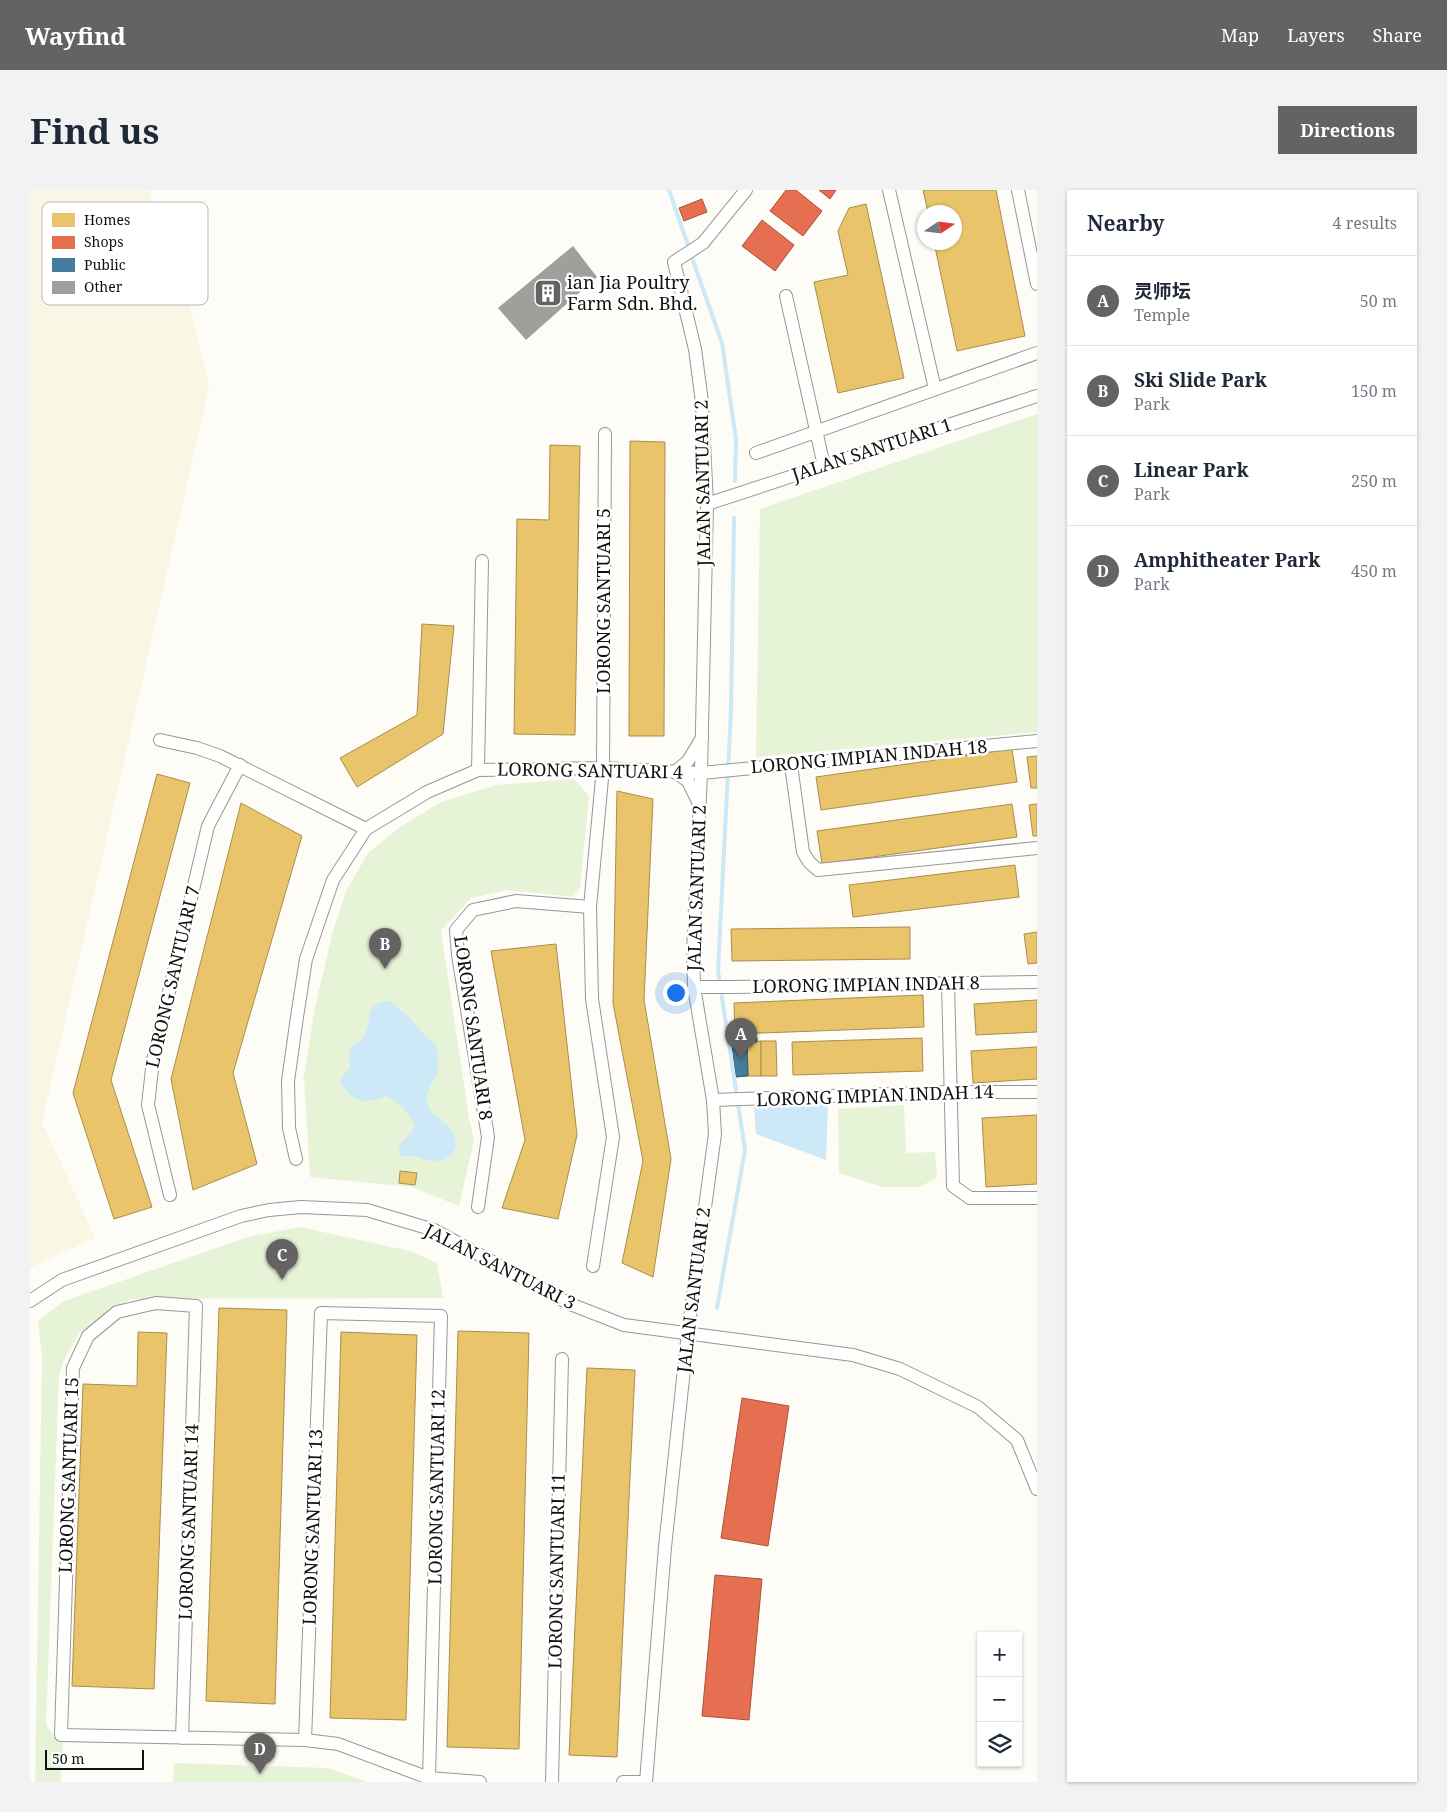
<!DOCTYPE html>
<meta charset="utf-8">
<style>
body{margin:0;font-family:"Noto Serif","Noto Sans SC",serif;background:#f2f2f3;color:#1f2937}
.controls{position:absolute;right:15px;bottom:15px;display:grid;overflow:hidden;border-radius:0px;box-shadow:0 1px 4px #0004}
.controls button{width:45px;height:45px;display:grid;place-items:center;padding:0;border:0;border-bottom:1px solid #e0e1e3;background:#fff;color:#1f2937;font:25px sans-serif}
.compass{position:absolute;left:887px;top:15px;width:45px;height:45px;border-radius:50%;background:#fff;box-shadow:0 1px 4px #0004;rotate:77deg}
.scale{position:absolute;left:15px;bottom:12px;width:99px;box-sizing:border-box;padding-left:5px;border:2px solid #111;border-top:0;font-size:14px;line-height:18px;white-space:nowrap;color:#111;-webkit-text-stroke:4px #fff;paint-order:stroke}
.you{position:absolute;left:645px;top:802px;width:18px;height:18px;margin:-12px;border:4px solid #fff;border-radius:50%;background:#1a73e8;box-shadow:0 0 0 8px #1a73e833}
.badge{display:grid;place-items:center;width:32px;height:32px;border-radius:50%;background:#646362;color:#fff;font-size:16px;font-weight:700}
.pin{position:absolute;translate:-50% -41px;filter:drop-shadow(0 1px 2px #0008)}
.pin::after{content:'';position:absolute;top:26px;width:18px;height:15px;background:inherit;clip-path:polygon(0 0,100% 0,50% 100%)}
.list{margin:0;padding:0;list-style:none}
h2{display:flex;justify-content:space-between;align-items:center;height:65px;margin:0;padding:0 20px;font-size:21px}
h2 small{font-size:16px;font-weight:400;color:#747a83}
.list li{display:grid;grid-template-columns:32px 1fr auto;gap:15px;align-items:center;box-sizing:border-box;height:90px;padding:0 20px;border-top:1px solid #e0e1e3}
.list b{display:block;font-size:19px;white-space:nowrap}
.list p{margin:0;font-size:16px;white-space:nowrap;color:#747a83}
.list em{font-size:16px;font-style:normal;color:#747a83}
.icon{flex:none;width:28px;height:28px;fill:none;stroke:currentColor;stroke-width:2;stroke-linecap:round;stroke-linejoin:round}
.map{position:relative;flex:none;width:1007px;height:1592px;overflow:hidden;border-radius:0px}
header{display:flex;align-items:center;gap:30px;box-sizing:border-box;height:70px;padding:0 25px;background:#646362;color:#fff}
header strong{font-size:24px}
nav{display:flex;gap:28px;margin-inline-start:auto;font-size:18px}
.intro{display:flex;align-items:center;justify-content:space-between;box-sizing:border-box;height:120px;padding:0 30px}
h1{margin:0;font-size:35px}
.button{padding:12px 22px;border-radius:0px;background:#646362;color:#fff;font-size:18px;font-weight:700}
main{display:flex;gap:30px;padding:0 30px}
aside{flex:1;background:#fff;border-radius:0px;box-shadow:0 1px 4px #0004}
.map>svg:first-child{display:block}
.farmland{fill:#f9f7e4}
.green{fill:#e7f3d7}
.water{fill:#cde8f7}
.homes{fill:#e9c46a;stroke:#a88e4f}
.shops{fill:#e76f51;stroke:#a7533e}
.public{fill:#457b9d;stroke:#355b73}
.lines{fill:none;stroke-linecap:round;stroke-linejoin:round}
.stream{stroke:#cde8f7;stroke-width:4}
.building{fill:#a19f9c}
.street-casing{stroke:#979795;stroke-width:14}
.street{stroke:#fffffe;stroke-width:12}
.labels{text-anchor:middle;stroke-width:5;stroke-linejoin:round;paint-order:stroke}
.poi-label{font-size:18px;fill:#111;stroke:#fff;text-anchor:start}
.street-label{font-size:18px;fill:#111;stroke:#fff}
.key{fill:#fff;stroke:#b8b8b8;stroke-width:1}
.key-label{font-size:14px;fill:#111}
</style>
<header>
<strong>Wayfind</strong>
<nav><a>Map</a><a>Layers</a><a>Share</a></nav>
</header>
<div class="intro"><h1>Find us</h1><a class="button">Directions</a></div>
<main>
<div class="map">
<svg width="1007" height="1592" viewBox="0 0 1007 1592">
<rect width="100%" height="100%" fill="#fdfcf7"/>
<!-- farmland -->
<polygon class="farmland" points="0,0 119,0 160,116 179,197 12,932 65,1048 0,1078"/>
<!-- green -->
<g class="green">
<polygon points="1007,224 1007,542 726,567 730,319"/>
<polygon points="544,589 559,606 550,698 543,707 477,700 441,708 411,741 439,928 444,950 429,1016 382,997 280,987 274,887 285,817 303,741 316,701 338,663 370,637 411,612 466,595"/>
<polygon points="874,915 876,963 905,962 907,988 889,997 852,997 809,983 808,919"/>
<polygon points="270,1037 380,1061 407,1073 413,1108 100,1109 49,1143 34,1170 29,1185 16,1534 23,1545 33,1553 31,1592 5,1592 12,1167 8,1131 34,1111 218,1047"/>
<polygon points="144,1573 298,1578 337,1592 147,1592 143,1591"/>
</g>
<!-- water -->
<g class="water">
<path d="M359,811C378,823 390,842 407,856C407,864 409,875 407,883C403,893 393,904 398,916C402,927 416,931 422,941C425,946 427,953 425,959C420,971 407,972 396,970C392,969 388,966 385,966C379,965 376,968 370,965L368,956L379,945L385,936C379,922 370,913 357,906C352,907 349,909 345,910C327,914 319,906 310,893L312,887L320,878C320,872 318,860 323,856C325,853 330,852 332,849C345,833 330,814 359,811Z"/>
<polygon points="798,914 796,970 726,944 724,917"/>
</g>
<!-- homes -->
<g class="homes">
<polygon points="893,0 966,0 995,146 927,161 904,52 924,52 924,22 898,22"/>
<polygon points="836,14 874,188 808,203 784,92 818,85 808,41 819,18"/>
<polygon points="600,251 635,252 634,546 599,546"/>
<polygon points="520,255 550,256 545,545 484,544 487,329 519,330"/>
<polygon points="392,434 424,436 413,544 327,597 310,568 387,525"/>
<polygon points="982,559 987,592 791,620 786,587"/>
<polygon points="1007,566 1007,598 1001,598 997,567"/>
<polygon points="127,584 160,593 81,890 122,1017 84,1029 43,903"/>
<polygon points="587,601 623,609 614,810 641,969 623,1087 592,1073 613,971 583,813"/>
<polygon points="211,613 272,646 203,883 227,974 163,1000 141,889"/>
<polygon points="982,614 987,647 792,674 787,641"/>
<polygon points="1007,614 1007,646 1003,646 999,615"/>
<polygon points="985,675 989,707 823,727 819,695"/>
<polygon points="880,737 880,769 702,771 701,739"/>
<polygon points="1007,742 1007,773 998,774 994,744"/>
<polygon points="526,754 547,945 528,1029 472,1018 495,950 461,761"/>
<polygon points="893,805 894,837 705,844 704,813"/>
<polygon points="1007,810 1007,842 946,845 944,814"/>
<polygon points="892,848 893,881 763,885 762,852"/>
<polygon points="731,851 731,886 718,886 717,852"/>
<polygon points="731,851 746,851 747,886 731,886"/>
<polygon points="1007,857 1007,889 943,893 941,861"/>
<polygon points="1007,925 1007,994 956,997 952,928"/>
<polygon points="370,981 387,983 385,995 369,993"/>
<polygon points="189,1118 257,1120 245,1514 176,1511"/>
<polygon points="428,1141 499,1143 489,1559 417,1557"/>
<polygon points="108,1142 137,1143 124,1499 42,1496 53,1194 107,1196"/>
<polygon points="311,1142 387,1145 376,1530 300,1528"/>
<polygon points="557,1178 605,1180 587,1567 539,1565"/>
</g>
<!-- shops -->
<g class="shops">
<polygon points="756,0 766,0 792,21 773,46 740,21"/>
<polygon points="789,0 806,0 800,9"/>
<polygon points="672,9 677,22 654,31 649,18"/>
<polygon points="732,30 764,55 745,81 712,56"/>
<polygon points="712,1208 759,1216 738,1356 691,1348"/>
<polygon points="685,1385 732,1389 719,1530 672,1526"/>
</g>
<!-- public -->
<polygon class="public" points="701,848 727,848 727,852 717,852 718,886 706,887"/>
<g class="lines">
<!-- stream -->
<g class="stream">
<polyline points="639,0 659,58"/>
<polyline points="661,65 692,153 706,249 705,291"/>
<polyline points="687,1118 715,960 688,781 701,520 704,328"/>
</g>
</g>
<!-- building -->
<polygon class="building" points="543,56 567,87 496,150 468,118"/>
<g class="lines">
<!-- street casing -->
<g class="street-casing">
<g id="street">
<polyline points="859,0 905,199"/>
<polyline points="988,0 1007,94"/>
<polyline points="756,106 794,276"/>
<polyline points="726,263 1007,163"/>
<polyline points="677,314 1007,206"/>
<polyline points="130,550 167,558 190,566 336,639"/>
<polyline points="761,575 773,662 779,672 788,680 1007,658"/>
<polyline points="448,580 452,371"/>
<polyline points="669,614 658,591 645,582 658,571 672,548"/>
<polyline points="918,793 923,996 940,1008 1007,1008"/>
<polyline points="664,797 701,797 1007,792"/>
<polyline points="683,910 920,902 1007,902"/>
<polyline points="266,969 259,938 258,891 267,827 276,769 303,690 336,639 397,602 448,580 573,578 671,583 1007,551"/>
<polyline points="140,1005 118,915 123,870 178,636 210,575"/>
<polyline points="448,1017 458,947 428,765 426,740 443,720 486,711 560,717"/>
<polyline points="563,1076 583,947 562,809 560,717 573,578 575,244"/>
<polyline points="0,1111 32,1090 211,1026 239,1020 271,1017 337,1020 404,1040 540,1114 594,1135 823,1165 870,1179 948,1217 987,1250 1007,1299"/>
<polyline points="152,1548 166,1116 126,1113 87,1122 58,1146 43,1178 31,1545 275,1550 308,1554 399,1588 450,1592"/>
<polyline points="275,1550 291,1123 411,1126 399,1588"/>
<polyline points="522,1592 532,1169"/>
<polyline points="593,1592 616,1592"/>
<polyline points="616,1592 635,1357 658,1142 685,944 683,910 664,797 663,762 671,583 677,314 672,212 665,159 644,72 673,53 716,0"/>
</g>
</g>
<!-- street -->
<use href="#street" class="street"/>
</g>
<!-- icons -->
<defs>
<g id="building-square" transform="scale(1.4375)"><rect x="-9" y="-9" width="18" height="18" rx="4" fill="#646362" stroke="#fff"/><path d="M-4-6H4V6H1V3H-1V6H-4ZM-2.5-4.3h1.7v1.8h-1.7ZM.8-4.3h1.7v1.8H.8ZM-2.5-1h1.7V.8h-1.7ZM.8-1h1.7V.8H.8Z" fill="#fff"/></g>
</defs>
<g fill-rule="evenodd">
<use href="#building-square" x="518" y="103"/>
</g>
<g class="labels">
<!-- poi labels -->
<g class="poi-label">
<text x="537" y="99">ian Jia Poultry<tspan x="537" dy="21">Farm Sdn. Bhd.</tspan></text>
</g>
<!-- street labels -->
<g class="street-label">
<text transform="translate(842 260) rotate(-18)" y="6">JALAN SANTUARI 1</text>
<text transform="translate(673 293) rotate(-91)" y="6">JALAN SANTUARI 2</text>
<text transform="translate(574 411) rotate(-90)" y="6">LORONG SANTUARI 5</text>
<text transform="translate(839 567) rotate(-5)" y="6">LORONG IMPIAN INDAH 18</text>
<text transform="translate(560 581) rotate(1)" y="6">LORONG SANTUARI 4</text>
<text transform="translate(667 698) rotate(-88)" y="6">JALAN SANTUARI 2</text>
<text transform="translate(143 787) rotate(-77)" y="6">LORONG SANTUARI 7</text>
<text transform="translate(836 795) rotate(-1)" y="6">LORONG IMPIAN INDAH 8</text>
<text transform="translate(443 838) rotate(82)" y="6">LORONG SANTUARI 8</text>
<text transform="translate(845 906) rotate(-2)" y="6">LORONG IMPIAN INDAH 14</text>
<text transform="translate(470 1077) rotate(27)" y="6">JALAN SANTUARI 3</text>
<text transform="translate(664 1100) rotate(-83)" y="6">JALAN SANTUARI 2</text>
<text transform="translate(39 1285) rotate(-88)" y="6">LORONG SANTUARI 15</text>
<text transform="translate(407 1297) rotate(-89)" y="6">LORONG SANTUARI 12</text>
<text transform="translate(159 1332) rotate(-88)" y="6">LORONG SANTUARI 14</text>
<text transform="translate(283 1337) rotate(-88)" y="6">LORONG SANTUARI 13</text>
<text transform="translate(527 1381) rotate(-89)" y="6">LORONG SANTUARI 11</text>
</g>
</g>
<!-- legend -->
<rect x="12" y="12" width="166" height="103" rx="8" class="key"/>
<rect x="22" y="23" width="23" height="14" fill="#e9c46a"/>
<rect x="22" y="46" width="23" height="13" fill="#e76f51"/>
<rect x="22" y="68" width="23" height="14" fill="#457b9d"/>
<rect x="22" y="91" width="23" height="13" fill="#a19f9c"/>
<g class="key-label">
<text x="54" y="35">Homes</text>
<text x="54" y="57">Shops</text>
<text x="54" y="80">Public</text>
<text x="54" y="102">Other</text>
</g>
</svg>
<div class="controls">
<button>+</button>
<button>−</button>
<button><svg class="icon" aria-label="layers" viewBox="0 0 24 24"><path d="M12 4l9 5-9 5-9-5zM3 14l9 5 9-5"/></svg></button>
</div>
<svg class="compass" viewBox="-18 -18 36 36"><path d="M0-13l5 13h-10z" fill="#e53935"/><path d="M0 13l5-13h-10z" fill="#747a83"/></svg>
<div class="scale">50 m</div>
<div class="you"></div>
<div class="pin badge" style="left:711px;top:869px">A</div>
<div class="pin badge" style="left:355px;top:779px">B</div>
<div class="pin badge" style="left:252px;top:1090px">C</div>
<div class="pin badge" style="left:230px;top:1584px">D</div>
</div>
<aside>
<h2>Nearby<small>4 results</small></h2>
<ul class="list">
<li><span class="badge">A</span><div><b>灵师坛</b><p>Temple</p></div><em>50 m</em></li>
<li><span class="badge">B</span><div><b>Ski Slide Park</b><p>Park</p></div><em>150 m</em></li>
<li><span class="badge">C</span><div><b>Linear Park</b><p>Park</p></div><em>250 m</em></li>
<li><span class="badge">D</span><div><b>Amphitheater Park</b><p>Park</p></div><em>450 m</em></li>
</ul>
</aside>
</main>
